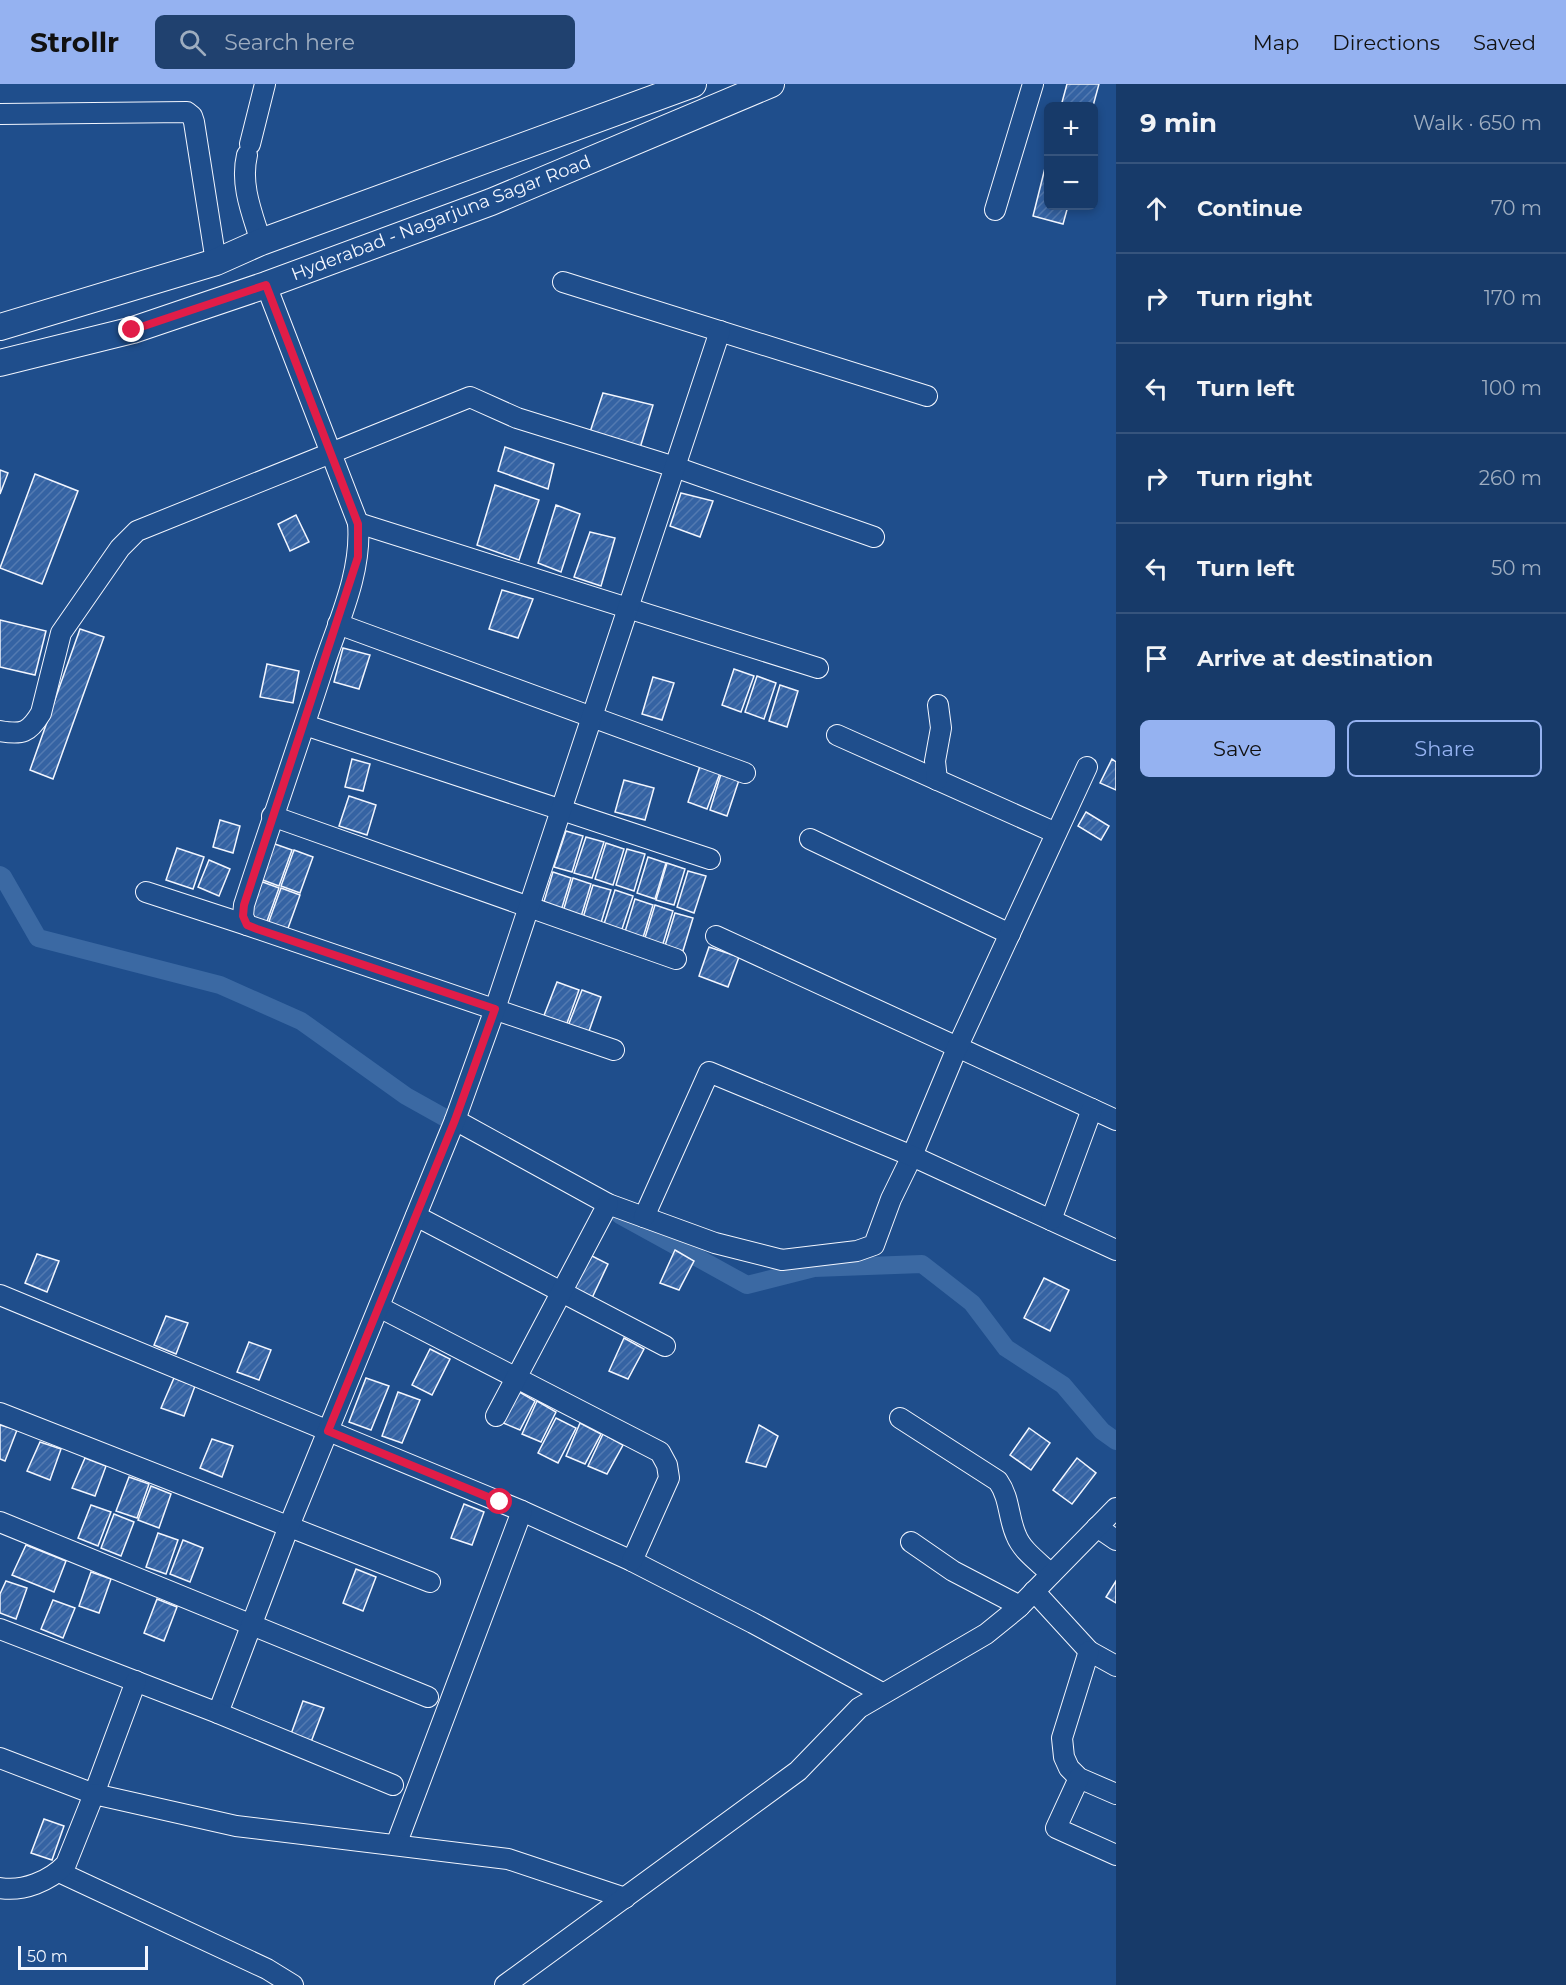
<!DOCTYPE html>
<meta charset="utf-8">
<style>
body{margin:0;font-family:Montserrat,sans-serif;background:#20416f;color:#f1f3f6}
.controls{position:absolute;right:18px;top:18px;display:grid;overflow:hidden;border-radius:9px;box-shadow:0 3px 9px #0003}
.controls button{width:54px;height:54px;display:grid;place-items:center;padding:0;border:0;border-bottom:2px solid #36547d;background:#173a69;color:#f1f3f6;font:30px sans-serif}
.scale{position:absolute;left:18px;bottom:15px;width:130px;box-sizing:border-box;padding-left:6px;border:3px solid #f2f6ff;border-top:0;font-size:16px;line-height:21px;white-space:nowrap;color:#f2f6ff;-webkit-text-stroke:4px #1f4e8c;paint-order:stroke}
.stop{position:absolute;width:18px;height:18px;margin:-14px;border:4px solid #e11d48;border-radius:50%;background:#fff}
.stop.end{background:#e11d48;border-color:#fff;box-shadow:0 2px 6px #0008}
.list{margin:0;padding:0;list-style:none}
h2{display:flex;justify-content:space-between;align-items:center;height:78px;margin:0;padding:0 24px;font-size:26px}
h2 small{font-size:20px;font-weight:400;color:#9eadc0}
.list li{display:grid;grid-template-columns:39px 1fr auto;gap:18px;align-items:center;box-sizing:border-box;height:90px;padding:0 24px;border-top:2px solid #36547d}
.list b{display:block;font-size:22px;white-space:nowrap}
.list em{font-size:20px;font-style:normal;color:#9eadc0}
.actions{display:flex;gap:12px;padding:18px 24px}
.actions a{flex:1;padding:14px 0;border:2px solid #95b2f1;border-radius:9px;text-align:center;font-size:21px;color:#95b2f1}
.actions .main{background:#95b2f1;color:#111}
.icon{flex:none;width:33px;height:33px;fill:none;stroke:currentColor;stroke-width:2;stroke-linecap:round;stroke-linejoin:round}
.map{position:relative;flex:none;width:1116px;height:1901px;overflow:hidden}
header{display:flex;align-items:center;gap:36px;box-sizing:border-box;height:84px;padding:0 30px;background:#95b2f1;color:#111}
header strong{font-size:28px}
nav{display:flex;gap:33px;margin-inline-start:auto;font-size:21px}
.search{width:420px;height:54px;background:#20416f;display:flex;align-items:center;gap:15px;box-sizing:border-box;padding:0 21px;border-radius:9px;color:#9eadc0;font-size:22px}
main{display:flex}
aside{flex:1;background:#173a69}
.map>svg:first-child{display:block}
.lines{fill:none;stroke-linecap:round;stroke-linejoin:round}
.canal{stroke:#3b69a3;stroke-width:18}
.building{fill:url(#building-hatch);stroke:#f2f6ff;stroke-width:1.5}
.minor-casing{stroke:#f2f6ff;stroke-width:22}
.major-casing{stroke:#f2f6ff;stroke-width:28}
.minor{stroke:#1f4e8c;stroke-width:20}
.major{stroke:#1f4e8c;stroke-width:26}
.route{stroke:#e11d48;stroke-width:8}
.labels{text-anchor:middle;stroke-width:4.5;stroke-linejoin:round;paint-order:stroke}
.street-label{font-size:18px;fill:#f2f6ff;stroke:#1f4e8c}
</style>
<header>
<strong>Strollr</strong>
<div class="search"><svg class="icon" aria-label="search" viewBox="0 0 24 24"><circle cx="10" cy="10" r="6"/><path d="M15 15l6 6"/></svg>Search here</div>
<nav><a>Map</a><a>Directions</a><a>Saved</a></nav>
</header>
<main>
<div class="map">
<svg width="1116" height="1901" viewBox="0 0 1116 1901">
<defs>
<pattern id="building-hatch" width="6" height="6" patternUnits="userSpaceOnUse" patternTransform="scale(1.5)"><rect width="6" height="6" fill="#3563a3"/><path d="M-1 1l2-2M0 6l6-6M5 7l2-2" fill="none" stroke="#537ab1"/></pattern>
</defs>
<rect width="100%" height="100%" fill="#1f4e8c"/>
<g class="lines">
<!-- canal -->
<g class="canal">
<polyline points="0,791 3,793 38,854 220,901 301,937 406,1012 449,1036"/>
<polyline points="620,1131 747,1201 814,1184 922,1180 972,1219 1006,1264 1063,1301 1102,1347 1116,1357"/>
</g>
</g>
<!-- building -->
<g class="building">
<polygon points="1067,0 1099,0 1093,22 1061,22"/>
<polygon points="1048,72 1048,122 1068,122 1063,140 1033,132"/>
<polygon points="603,309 653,321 640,364 590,348"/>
<polygon points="505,363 554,380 548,405 498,387"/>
<polygon points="0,386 8,389 0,410"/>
<polygon points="35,390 78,407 42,500 0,484"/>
<polygon points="495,401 539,416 519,476 477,461"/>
<polygon points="681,409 713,417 700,453 670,442"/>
<polygon points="556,421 580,430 561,488 538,479"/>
<polygon points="296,431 309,458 290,467 278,440"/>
<polygon points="590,448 615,454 601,502 574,493"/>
<polygon points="502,506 533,515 518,554 489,545"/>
<polygon points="0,536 46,547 35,591 0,583"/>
<polygon points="80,545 104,553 53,695 30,686"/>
<polygon points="343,564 370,571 359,605 334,598"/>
<polygon points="267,580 299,587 293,619 260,613"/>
<polygon points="734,585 754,592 741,628 722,621"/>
<polygon points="757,592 776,599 764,635 745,628"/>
<polygon points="653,593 674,599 662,636 642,630"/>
<polygon points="780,601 798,607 787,643 769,637"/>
<polygon points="352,675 370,680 363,707 345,703"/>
<polygon points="1112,675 1116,678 1116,706 1100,699"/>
<polygon points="700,682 720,689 707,725 688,718"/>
<polygon points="721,690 739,696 727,732 710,726"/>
<polygon points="624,696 654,704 645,736 615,728"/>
<polygon points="349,712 376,721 367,751 339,742"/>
<polygon points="1086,728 1109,742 1101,756 1078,742"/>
<polygon points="220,736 240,742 233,769 213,763"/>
<polygon points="566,747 583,752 572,788 554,783"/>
<polygon points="586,753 604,758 592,794 574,789"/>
<polygon points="272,759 292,766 279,802 260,795"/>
<polygon points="606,759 624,765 613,801 595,795"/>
<polygon points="177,764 204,773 193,805 166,796"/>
<polygon points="627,765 645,770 634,807 616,801"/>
<polygon points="294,766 313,773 300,809 281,802"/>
<polygon points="648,773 666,779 655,815 637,809"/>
<polygon points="209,776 230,785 219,812 198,803"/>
<polygon points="667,779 685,785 674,821 656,816"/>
<polygon points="688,787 706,792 694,829 677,823"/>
<polygon points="553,788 571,794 560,830 542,824"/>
<polygon points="573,794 591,800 580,836 562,831"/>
<polygon points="260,797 279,804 266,840 247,834"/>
<polygon points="593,801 611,806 600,842 582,837"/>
<polygon points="281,804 300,811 287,847 268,840"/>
<polygon points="615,806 633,812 621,848 603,843"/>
<polygon points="635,815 653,821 642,857 624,851"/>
<polygon points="655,821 673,827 662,863 644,857"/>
<polygon points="675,829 693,834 682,870 664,865"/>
<polygon points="709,863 739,873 728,903 699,892"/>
<polygon points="557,898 579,906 566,942 543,934"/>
<polygon points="582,906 601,913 588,950 568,942"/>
<polygon points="675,1166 694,1177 679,1206 660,1199"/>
<polygon points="37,1170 59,1177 47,1208 25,1199"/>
<polygon points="588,1170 608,1180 591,1216 571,1206"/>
<polygon points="1044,1194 1069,1206 1050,1247 1024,1234"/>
<polygon points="166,1232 188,1239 176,1270 154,1261"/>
<polygon points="624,1254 644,1265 628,1295 609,1287"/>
<polygon points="249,1258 271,1266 259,1296 237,1288"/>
<polygon points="430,1265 450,1275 432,1311 412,1301"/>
<polygon points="174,1294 195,1302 184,1332 161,1324"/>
<polygon points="366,1294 389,1302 371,1346 349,1338"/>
<polygon points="516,1306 535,1317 520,1346 501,1338"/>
<polygon points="398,1308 420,1316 402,1359 382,1352"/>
<polygon points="537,1317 556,1328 541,1358 522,1350"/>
<polygon points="556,1334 576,1344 558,1379 538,1369"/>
<polygon points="580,1339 601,1350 585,1380 566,1372"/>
<polygon points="0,1341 17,1346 5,1377 0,1375"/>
<polygon points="759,1341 778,1352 766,1383 746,1378"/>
<polygon points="1029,1344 1050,1359 1031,1386 1010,1371"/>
<polygon points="603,1350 623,1361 607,1390 588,1382"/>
<polygon points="212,1355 233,1362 222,1393 200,1384"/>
<polygon points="40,1358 61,1365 50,1396 27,1387"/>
<polygon points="85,1374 106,1382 95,1412 72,1404"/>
<polygon points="1077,1374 1096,1389 1072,1420 1053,1406"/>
<polygon points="129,1393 149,1400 137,1434 116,1427"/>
<polygon points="151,1402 171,1410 159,1444 138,1436"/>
<polygon points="464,1420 484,1428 472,1461 451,1454"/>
<polygon points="91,1421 111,1428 98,1462 78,1454"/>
<polygon points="114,1430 134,1438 121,1472 101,1464"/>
<polygon points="158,1449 178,1456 166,1490 146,1483"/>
<polygon points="183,1456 203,1464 190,1498 170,1490"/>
<polygon points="26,1461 66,1477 54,1508 12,1491"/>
<polygon points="356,1485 376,1493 363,1527 343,1519"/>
<polygon points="91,1488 111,1495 99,1529 79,1522"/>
<polygon points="6,1497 27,1504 16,1535 0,1529 0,1510"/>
<polygon points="1116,1497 1116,1519 1106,1513"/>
<polygon points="157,1515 177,1523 164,1557 144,1549"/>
<polygon points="53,1516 75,1524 63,1554 41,1545"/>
<polygon points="303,1617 324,1624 311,1658 291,1650"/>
<polygon points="44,1735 64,1742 52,1776 31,1769"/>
</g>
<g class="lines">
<!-- minor casing -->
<g class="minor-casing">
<g id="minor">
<polyline points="0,30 187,28 192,32 194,38 216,178"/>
<polyline points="250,60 265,0"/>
<path d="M247,71C240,101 252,129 261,158"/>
<polyline points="995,126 1033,0"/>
<polyline points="563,198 927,312"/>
<path d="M266,201L358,439C362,488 339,536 324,581C298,662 270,741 244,821L243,832L247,841L614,966"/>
<polyline points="358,439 818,584"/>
<polyline points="338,540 745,689"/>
<polyline points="305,641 710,775"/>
<path d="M0,647C22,651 29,649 41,629L61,549L120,464L137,447L470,313L517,334L675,383L874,453"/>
<polyline points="837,651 1056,749"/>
<polyline points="937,696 935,677 941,644 938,621"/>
<polyline points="272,732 676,875"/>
<polyline points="810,755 1010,850"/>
<polyline points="146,808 247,841"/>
<polyline points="716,852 1116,1036"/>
<polyline points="455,1036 608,1120 715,1159 782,1176 857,1167 874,1161 891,1115 912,1072 957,964 1087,683"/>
<polyline points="416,1132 665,1262"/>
<polyline points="644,1133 709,988 912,1072 1116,1166"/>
<polyline points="1051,1136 1092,1025"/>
<polyline points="0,1211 522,1427 632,1477 753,1539 882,1609"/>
<polyline points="379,1223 660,1368 667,1381 669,1394 632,1477"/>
<polyline points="0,1329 430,1498"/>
<polyline points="496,1332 608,1120"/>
<path d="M900,1334L998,1397C1010,1414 1008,1433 1016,1451C1022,1467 1039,1478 1051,1490"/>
<polyline points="0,1438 428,1613"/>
<polyline points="1097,1443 1116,1456"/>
<polyline points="911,1458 953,1487 1020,1522"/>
<polyline points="1034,1507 1089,1567 1116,1582"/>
<polyline points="0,1545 218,1629 289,1442 455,1036 495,925 720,247"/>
<polyline points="1089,1567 1062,1654 1064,1673 1069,1684 1079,1694 1116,1710"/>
<polyline points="218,1629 393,1701"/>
<polyline points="0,1674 94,1710 136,1597"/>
<polyline points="1079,1694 1056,1744 1116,1771"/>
<polyline points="396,1761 522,1427"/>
<polyline points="59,1788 267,1885 293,1901"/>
<path d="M0,1804C23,1808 50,1797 66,1780L94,1710L236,1742L508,1775L625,1814"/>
<polyline points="505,1901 798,1687 859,1624 986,1550 1018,1524 1116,1424"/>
</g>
</g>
<!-- major casing -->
<g class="major-casing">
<g id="major">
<polyline points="0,243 216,178 261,158 693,0"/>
<polyline points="0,279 133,246 266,201 491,118 771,0"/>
</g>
</g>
<!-- minor -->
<use href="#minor" class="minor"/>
<!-- major -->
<use href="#major" class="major"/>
</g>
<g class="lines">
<!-- route -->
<polyline class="route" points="132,246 266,201 358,440 358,473 244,821 243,832 247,841 257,845 495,925 455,1036 328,1347 500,1418"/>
</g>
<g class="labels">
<!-- street labels -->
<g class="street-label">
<text transform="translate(441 134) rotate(-21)" y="6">Hyderabad - Nagarjuna Sagar Road</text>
</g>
</g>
</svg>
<div class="controls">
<button>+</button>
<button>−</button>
</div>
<div class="scale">50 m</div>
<div class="stop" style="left:500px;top:1418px"></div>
<div class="stop end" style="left:132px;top:246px"></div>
</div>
<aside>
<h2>9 min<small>Walk · 650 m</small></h2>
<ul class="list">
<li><svg class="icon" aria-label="ahead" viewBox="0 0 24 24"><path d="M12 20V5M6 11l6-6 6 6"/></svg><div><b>Continue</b></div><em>70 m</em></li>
<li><svg class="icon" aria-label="right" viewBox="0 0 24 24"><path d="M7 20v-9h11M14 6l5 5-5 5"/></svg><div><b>Turn right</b></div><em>170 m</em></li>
<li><svg class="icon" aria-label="left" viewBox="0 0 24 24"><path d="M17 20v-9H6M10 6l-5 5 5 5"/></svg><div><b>Turn left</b></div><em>100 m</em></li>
<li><svg class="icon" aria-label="right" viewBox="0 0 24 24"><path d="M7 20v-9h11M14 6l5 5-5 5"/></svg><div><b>Turn right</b></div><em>260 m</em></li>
<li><svg class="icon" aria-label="left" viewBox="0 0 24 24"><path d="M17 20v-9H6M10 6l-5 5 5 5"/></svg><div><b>Turn left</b></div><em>50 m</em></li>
<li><svg class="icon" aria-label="arrive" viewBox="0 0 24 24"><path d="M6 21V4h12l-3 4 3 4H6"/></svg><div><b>Arrive at destination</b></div></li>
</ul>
<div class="actions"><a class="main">Save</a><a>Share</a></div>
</aside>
</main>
